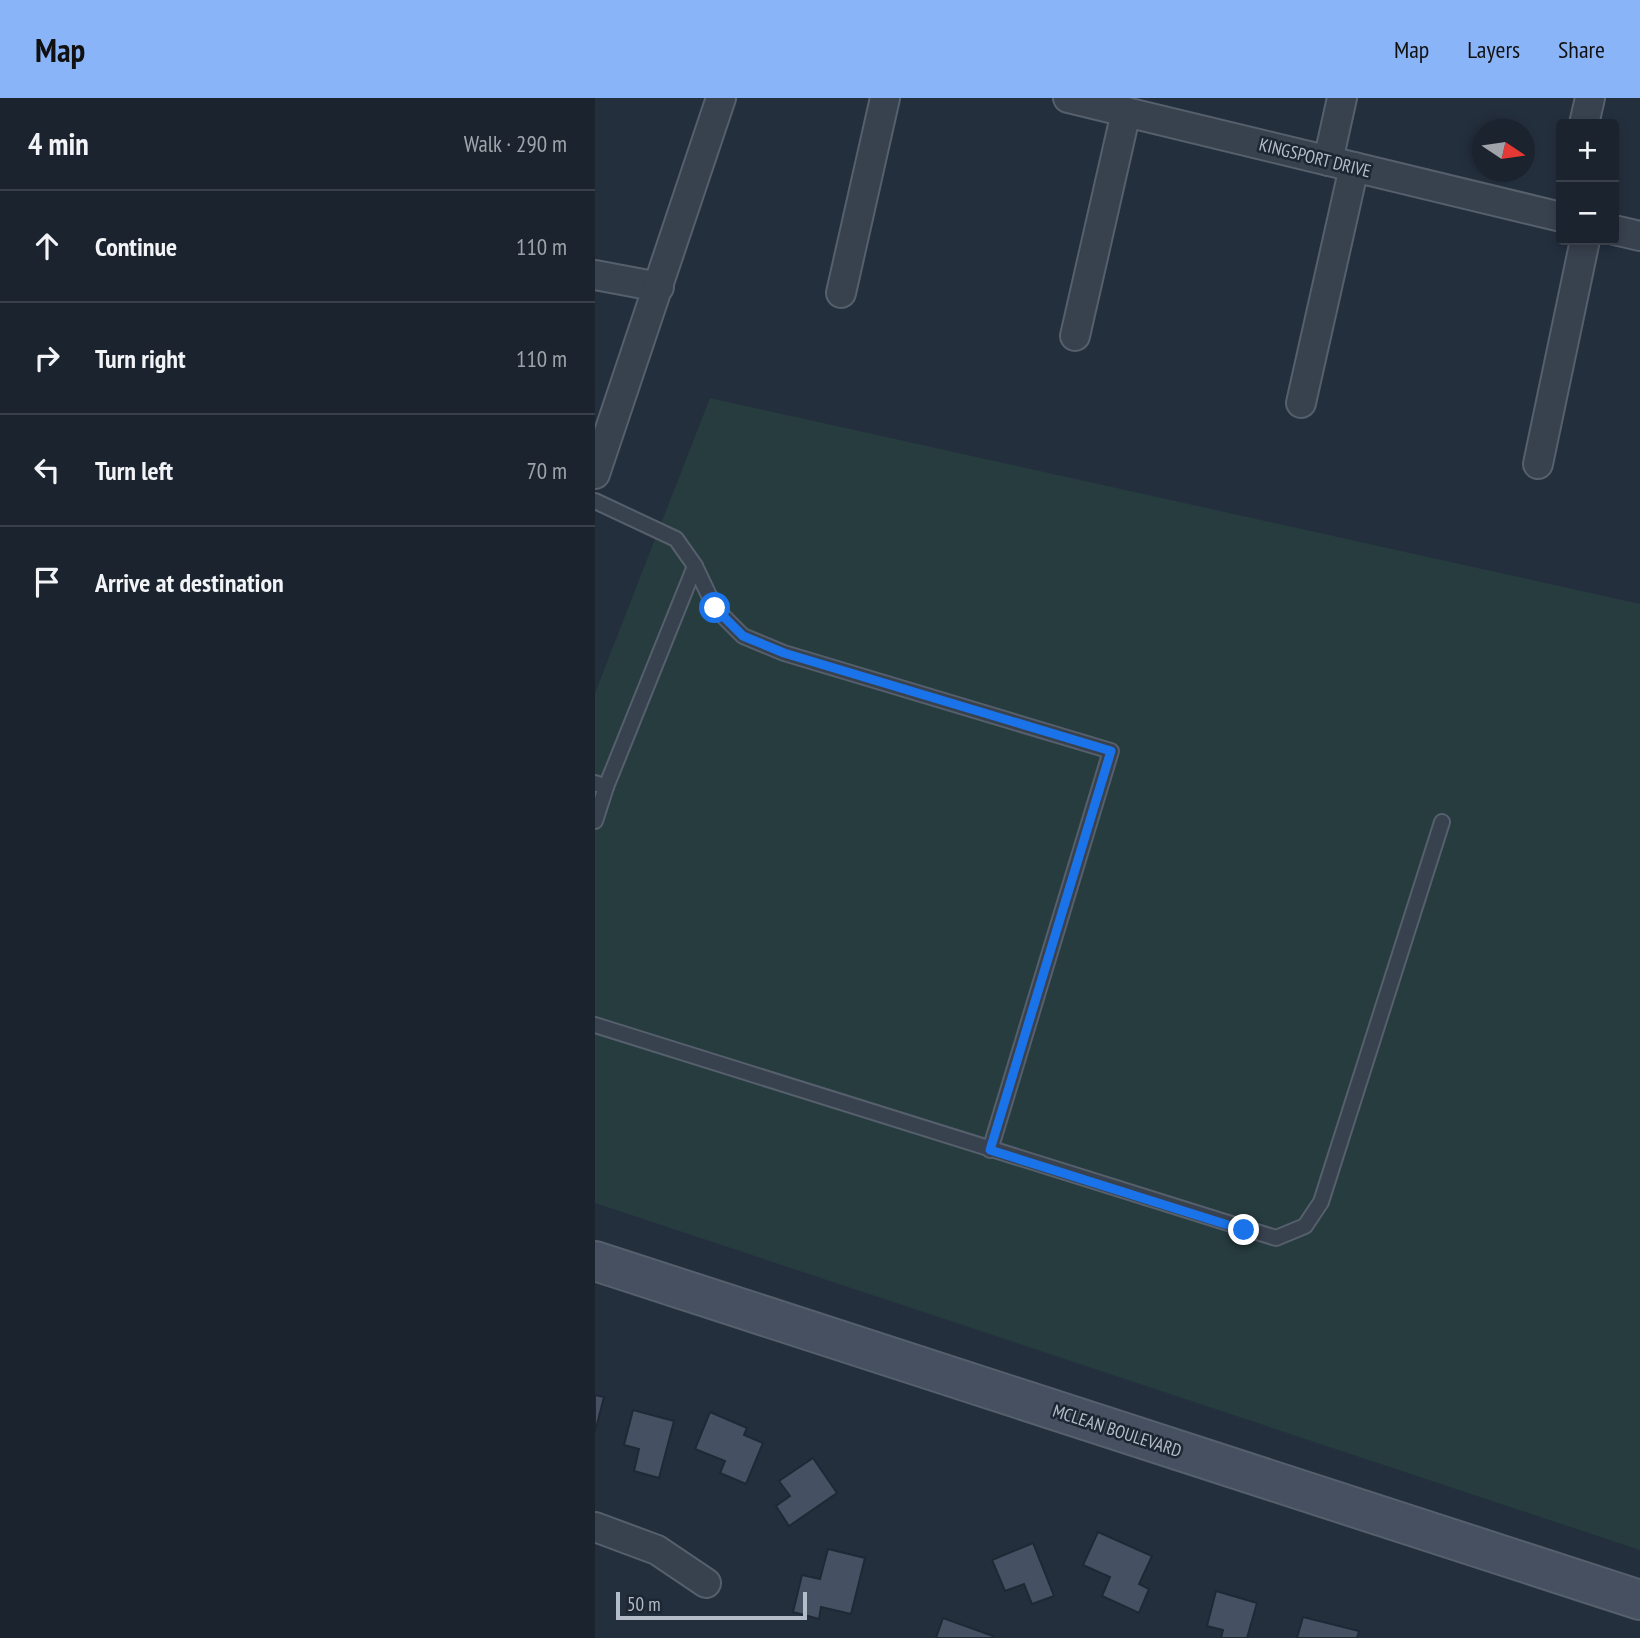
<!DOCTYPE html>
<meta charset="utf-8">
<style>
body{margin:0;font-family:"PT Sans Narrow",sans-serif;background:#242b36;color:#f1f3f6}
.controls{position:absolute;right:21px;top:21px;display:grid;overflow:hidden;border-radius:7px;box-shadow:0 4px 10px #0003}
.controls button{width:63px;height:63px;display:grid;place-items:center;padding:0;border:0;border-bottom:2px solid #39404a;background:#1b232e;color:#f1f3f6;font:35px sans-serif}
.compass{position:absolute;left:877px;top:21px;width:63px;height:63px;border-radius:50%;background:#1b232e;box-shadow:0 4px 10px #0003;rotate:103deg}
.scale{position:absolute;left:21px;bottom:18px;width:191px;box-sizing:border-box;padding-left:7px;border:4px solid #b4bcc9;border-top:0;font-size:19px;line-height:24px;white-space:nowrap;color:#b4bcc9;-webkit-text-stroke:5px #1d2633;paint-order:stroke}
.stop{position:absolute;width:21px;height:21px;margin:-16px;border:5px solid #1a73e8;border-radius:50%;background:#fff}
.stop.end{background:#1a73e8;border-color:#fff;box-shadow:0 2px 7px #0008}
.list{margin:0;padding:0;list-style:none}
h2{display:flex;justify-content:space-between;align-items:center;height:91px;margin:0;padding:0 28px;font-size:30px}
h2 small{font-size:23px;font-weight:400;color:#a0a4aa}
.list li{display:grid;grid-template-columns:46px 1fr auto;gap:21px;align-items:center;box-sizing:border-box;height:112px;padding:0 28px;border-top:2px solid #39404a}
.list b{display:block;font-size:26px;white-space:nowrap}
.list em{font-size:23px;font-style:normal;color:#a0a4aa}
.icon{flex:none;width:38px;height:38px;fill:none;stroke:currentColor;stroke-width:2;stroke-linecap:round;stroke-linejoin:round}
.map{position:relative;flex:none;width:1045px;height:1540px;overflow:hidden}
header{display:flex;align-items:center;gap:42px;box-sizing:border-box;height:98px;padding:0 35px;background:#8ab4f8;color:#111}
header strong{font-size:33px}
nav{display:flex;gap:38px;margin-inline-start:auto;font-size:24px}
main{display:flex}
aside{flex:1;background:#1b232e}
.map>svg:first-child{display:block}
.green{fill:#263c3f}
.building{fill:#455162;stroke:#1f2835;stroke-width:2}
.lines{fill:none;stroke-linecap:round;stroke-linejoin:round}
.service-casing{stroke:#565f6c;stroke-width:18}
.minor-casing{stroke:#565f6c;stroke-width:32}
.secondary-casing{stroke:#565f6c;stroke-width:42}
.service{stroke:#38414e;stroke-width:14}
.minor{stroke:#38414e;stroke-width:28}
.secondary{stroke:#465061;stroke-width:38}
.route{stroke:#1a73e8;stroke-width:9}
.labels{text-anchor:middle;stroke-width:5;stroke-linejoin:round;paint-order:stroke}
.street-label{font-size:18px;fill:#b4bcc9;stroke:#1d2633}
</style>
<header>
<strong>Map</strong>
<nav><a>Map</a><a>Layers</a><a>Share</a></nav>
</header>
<main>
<aside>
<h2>4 min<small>Walk · 290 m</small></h2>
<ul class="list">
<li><svg class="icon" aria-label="ahead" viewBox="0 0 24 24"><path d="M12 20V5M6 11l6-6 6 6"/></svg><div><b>Continue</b></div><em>110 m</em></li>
<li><svg class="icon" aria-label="right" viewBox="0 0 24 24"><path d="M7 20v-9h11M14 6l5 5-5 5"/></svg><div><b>Turn right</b></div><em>110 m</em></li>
<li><svg class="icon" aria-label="left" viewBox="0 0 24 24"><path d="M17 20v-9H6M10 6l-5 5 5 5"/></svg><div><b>Turn left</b></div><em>70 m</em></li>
<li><svg class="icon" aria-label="arrive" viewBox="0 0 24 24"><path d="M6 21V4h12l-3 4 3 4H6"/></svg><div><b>Arrive at destination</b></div></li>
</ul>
</aside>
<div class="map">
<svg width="1045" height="1540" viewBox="0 0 1045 1540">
<rect width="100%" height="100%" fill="#242f3e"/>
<!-- green -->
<polygon class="green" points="115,300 1045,506 1045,1452 0,1105 0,595"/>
<!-- building -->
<g class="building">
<polygon points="0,1297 9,1299 0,1334"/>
<polygon points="38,1312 79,1323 64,1380 39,1373 44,1351 29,1347"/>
<polygon points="115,1314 152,1330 149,1337 168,1345 151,1386 125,1375 130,1363 100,1351"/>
<polygon points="218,1360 242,1395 194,1428 181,1408 195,1398 184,1383"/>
<polygon points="503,1434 557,1458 544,1486 554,1491 544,1515 507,1498 515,1479 488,1467"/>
<polygon points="438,1445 459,1498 437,1506 429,1486 410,1493 397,1462"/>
<polygon points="233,1451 270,1460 256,1516 226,1509 224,1521 198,1514 207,1477 225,1481"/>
<polygon points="621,1493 662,1505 652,1540 626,1540 628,1532 612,1528"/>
<polygon points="708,1519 764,1533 762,1540 702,1540"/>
<polygon points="348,1520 398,1538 397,1540 341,1540"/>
</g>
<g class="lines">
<!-- service casing -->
<g class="service-casing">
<g id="service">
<polyline points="0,403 81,441 100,468 120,510 148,538 189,555 516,653 395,1052"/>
<polyline points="0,685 11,689 0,723"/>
<polyline points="11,689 100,468"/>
<polyline points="0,927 681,1140 710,1128 726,1104 847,724"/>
</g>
</g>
<!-- minor casing -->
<g class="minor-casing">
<g id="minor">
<polyline points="473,0 966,119"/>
<polyline points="989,26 995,0"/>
<polyline points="733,63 747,0"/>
<polyline points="1019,132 1045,138"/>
<polyline points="0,177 64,189"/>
<polyline points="246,195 290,0"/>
<polyline points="480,238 531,14"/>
<polyline points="706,305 759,69"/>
<polyline points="943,366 990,142"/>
<polyline points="0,376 126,0"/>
<polyline points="0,1429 62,1452 111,1485"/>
</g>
</g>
<!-- secondary casing -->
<g class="secondary-casing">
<polyline id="secondary" points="0,1163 1045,1502"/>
</g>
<!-- service -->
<use href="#service" class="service"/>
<!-- minor -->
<use href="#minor" class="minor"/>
<!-- secondary -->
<use href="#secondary" class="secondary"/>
</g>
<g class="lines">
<!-- route -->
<polyline class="route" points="120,510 148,538 189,555 516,653 395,1052 649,1132"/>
</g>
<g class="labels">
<!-- street labels -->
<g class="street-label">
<text transform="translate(720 60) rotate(14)" y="6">KINGSPORT DRIVE</text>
<text transform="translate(522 1333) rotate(18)" y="6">MCLEAN BOULEVARD</text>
</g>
</g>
</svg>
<div class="controls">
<button>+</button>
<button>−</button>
</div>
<svg class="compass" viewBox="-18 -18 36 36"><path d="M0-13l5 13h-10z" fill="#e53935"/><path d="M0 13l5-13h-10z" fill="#a0a4aa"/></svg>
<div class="scale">50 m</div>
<div class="stop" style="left:120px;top:510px"></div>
<div class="stop end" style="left:649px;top:1132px"></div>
</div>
</main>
